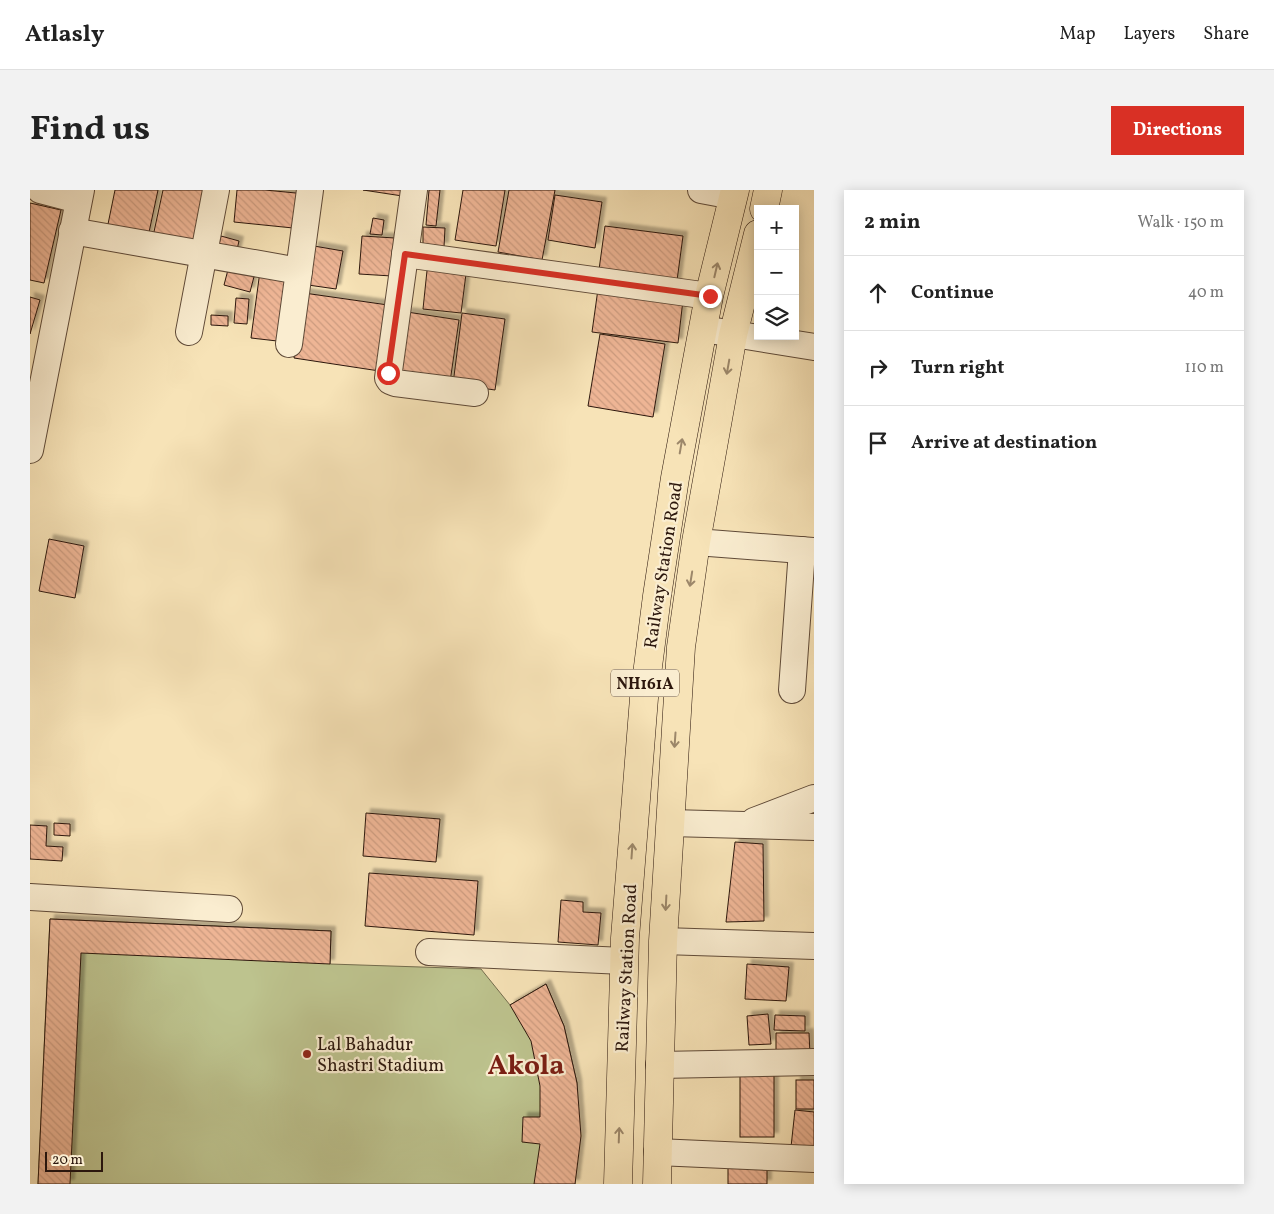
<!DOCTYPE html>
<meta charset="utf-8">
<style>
body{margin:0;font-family:Vollkorn,serif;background:#f2f2f2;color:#222}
.controls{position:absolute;right:15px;top:15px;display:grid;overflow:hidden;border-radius:0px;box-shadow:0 2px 12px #0003}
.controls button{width:45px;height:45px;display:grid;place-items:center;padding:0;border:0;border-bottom:1px solid #e0e0e0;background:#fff;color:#222;font:25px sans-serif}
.scale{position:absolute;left:15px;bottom:12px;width:58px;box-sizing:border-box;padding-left:5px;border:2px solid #2c170d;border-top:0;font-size:14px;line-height:18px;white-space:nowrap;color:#2c170d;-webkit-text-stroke:4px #faedd0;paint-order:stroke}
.stop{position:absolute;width:15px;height:15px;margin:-11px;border:4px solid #d93025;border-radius:50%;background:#fff}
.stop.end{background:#d93025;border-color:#fff;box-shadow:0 1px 5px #0008}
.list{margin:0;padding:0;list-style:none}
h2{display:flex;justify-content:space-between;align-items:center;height:65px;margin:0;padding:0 20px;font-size:21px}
h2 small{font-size:16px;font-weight:400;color:#767676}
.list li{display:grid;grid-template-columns:32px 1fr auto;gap:15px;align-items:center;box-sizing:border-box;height:75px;padding:0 20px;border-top:1px solid #e0e0e0}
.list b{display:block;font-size:19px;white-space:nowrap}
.list em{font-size:16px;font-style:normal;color:#767676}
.icon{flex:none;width:28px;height:28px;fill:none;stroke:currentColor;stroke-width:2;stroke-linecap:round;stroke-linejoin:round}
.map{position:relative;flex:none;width:784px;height:994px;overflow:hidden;border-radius:0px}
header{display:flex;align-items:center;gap:30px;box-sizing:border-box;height:70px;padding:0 25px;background:#fff;border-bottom:1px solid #e0e0e0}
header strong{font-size:24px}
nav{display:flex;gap:28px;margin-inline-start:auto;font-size:18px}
.intro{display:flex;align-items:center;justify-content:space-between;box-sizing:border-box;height:120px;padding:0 30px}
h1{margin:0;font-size:35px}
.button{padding:12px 22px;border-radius:0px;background:#d93025;color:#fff;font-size:18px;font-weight:700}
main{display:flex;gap:30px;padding:0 30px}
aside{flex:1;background:#fff;border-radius:0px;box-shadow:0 2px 12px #0003}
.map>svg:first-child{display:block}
.park{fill:#bdc38e;stroke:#746d4e}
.building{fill:url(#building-back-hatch);stroke:#2c170d;filter:url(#shadow)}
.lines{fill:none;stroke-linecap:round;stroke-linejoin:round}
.minor-casing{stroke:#5f4a38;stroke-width:28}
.highway-casing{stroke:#2c170d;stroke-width:29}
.minor{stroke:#faedd0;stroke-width:26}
.highway{stroke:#f7e3b7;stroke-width:28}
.oneway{stroke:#9c876a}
.route{stroke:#d93025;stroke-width:6}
.poi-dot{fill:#8f2418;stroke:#faedd0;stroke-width:2}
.labels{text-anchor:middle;stroke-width:4.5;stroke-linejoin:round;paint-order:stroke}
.shield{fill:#faedd0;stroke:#6a5748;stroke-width:1}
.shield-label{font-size:16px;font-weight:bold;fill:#2c170d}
.street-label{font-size:18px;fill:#2c170d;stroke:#faedd0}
.poi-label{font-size:18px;fill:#2c170d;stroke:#faedd0;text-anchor:start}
.town-label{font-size:28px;font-weight:bold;fill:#7a1f14;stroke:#faedd0}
</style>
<header>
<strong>Atlasly</strong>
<nav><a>Map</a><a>Layers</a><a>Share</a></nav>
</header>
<div class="intro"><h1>Find us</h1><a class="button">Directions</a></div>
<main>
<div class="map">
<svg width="784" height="994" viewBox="0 0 784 994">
<defs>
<pattern id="building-back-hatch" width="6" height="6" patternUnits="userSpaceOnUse" patternTransform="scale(1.25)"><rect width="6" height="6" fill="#eeb595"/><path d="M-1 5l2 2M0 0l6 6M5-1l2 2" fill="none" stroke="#cc9b7f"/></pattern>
<filter id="shadow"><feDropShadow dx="4.5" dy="-4.5" stdDeviation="1" flood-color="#0004"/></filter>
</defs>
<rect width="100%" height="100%" fill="#f7e3b7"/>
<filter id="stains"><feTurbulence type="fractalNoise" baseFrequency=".004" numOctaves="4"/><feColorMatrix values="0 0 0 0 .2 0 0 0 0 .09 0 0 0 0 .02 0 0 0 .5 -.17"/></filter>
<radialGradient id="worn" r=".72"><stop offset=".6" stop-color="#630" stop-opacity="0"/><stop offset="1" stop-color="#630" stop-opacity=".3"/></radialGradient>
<!-- park -->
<polygon class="park" points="20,729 301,741 300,774 451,779 480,815 516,794 534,836 547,893 545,994 8,994"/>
<!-- building -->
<g class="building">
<polygon points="85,0 128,0 118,47 77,39"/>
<polygon points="133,0 183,0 169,61 122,51"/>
<polygon points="207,0 235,0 276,4 273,39 204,32"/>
<polygon points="333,0 381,0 379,7"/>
<polygon points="399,0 410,0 406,36 396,35"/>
<polygon points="433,0 475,0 466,56 425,50"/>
<polygon points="479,0 525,0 512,70 468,62"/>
<polygon points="525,5 572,12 565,58 518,50"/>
<polygon points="0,13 31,20 14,93 0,90"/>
<polygon points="343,28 354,30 352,45 340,44"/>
<polygon points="575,36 653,46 646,98 568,87"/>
<polygon points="393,37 415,38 414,57 393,56"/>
<polygon points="191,46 209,51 205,68 187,63"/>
<polygon points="332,46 365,48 362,86 329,84"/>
<polygon points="284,56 313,61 306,99 278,95"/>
<polygon points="398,71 437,76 431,123 393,119"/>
<polygon points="200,72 226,79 220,102 194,95"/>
<polygon points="230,81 265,86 256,152 221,148"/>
<polygon points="568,99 653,110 648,153 562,142"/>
<polygon points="274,103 365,116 356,182 264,168"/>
<polygon points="0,107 10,110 0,144"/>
<polygon points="206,108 219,109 217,134 204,133"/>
<polygon points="377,122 429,130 420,192 367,184"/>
<polygon points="432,123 475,129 465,200 423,194"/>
<polygon points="181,125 198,126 198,136 181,135"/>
<polygon points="570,144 635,154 623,227 558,216"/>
<polygon points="19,349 54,356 45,408 9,401"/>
<polygon points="336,623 410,629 406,672 333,666"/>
<polygon points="24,633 40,634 40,646 24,645"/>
<polygon points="0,635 17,636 16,656 33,657 32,671 0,669"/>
<polygon points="705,652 733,654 734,731 696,732"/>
<polygon points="339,683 448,691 444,745 335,736"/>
<polygon points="531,710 553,712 553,722 571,723 568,755 528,752"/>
<polygon points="20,729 301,741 300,774 51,763 40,994 8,994"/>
<polygon points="717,774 759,777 756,811 715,809"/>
<polygon points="516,794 534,836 547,893 551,946 545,994 504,994 510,954 492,952 493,927 510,927 510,896 501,851 480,815"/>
<polygon points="738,824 741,854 719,855 717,826"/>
<polygon points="745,825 775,826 775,841 744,840"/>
<polygon points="746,843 779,843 780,865 746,866"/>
<rect x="710" y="879" width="34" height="68"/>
<rect x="766" y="890" width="18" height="29"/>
<polygon points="765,920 784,922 784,959 761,957"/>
<rect x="698" y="974" width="39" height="20"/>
</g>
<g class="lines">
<!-- minor casing -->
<g class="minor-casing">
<g id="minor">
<polyline points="10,0 48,10"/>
<polyline points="384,0 358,188 360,191 365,193 445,203"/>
<polyline points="671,0 703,6"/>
<polyline points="42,41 269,81"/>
<polyline points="375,64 679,106"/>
<polyline points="673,139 784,157"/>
<polyline points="159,142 186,0"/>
<polyline points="259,154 280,0"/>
<polyline points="0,260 51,0"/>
<polyline points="666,352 784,361"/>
<polyline points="762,500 772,360"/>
<polyline points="724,631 784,608"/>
<polyline points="640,633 784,637"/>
<polyline points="0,707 199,719"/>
<polyline points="633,751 784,756"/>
<polyline points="399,762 594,771"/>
<polyline points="629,875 784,872"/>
<polyline points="627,962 784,969"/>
</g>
</g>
<!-- highway casing -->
<g class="highway-casing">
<g id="highway">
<polyline points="734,19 738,0"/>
<polyline points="588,994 595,748 614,508 627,406 645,288 679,106 705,0"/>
<polyline points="627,994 633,751 651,457 666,352 703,145 728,44"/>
</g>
</g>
<!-- minor -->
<use href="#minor" class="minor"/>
<!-- highway -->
<use href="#highway" class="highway"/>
</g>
<!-- one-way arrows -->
<defs><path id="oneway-shaft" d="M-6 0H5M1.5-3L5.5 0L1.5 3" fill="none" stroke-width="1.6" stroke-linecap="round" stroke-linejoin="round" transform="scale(1.25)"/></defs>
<g class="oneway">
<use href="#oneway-shaft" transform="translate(686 80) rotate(-77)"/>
<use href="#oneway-shaft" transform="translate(698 177) rotate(100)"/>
<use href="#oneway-shaft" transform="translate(651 256) rotate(-80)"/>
<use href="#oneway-shaft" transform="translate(661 389) rotate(99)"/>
<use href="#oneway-shaft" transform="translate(645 550) rotate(94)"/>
<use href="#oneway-shaft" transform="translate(602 661) rotate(-86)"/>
<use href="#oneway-shaft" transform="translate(636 713) rotate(93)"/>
<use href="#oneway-shaft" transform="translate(589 945) rotate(-88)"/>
</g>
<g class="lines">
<!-- route -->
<polyline class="route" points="358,183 375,64 680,106"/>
</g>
<!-- markers -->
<circle class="poi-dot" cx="277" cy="864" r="5"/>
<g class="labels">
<!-- shield labels -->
<rect class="shield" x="581" y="479.5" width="68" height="27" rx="4"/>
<g class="shield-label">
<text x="615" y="499">NH161A</text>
</g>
<!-- street labels -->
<g class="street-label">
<text transform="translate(633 375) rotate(-81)" y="6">Railway Station Road</text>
<text transform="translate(596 778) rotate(-87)" y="6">Railway Station Road</text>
</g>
<!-- poi labels -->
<g class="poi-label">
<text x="287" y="860">Lal Bahadur<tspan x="287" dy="21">Shastri Stadium</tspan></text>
</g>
<!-- town labels -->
<g class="town-label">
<text x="496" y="884">Akola</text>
</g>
</g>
<rect width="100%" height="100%" filter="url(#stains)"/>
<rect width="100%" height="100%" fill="url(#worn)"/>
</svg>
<div class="controls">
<button>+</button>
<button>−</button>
<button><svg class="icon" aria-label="layers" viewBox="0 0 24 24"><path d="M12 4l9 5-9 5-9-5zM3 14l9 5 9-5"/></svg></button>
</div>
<div class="scale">20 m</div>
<div class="stop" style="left:358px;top:183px"></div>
<div class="stop end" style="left:680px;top:106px"></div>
</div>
<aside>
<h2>2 min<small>Walk · 150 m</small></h2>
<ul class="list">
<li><svg class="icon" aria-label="ahead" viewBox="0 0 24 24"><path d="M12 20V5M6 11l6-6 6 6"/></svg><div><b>Continue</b></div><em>40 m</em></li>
<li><svg class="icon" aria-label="right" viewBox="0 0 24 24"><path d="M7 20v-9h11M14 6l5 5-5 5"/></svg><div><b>Turn right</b></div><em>110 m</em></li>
<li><svg class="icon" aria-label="arrive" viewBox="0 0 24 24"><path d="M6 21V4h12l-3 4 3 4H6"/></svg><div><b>Arrive at destination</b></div></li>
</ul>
</aside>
</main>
